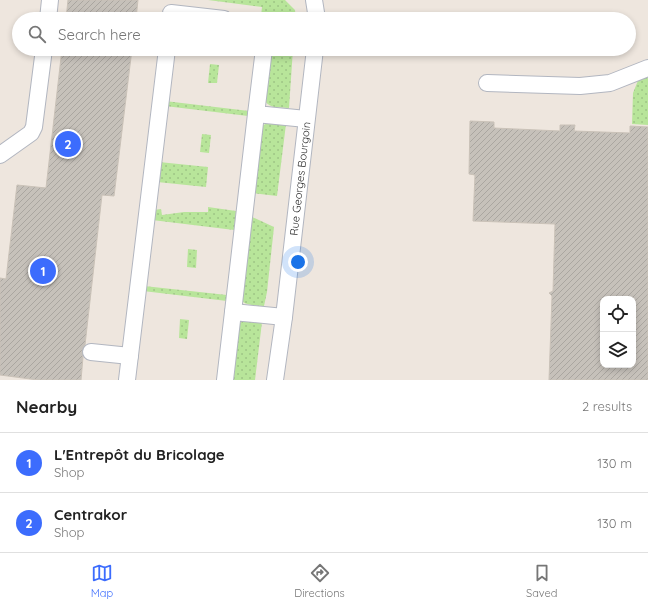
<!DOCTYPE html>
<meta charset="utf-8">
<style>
body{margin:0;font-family:Quicksand,sans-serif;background:#f2f2f2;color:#222}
.controls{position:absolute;right:12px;bottom:12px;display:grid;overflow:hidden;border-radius:8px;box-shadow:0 2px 6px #0003}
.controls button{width:36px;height:36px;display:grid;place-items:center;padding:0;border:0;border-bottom:1px solid #e0e0e0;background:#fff;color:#222;font:20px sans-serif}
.you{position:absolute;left:298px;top:262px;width:14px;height:14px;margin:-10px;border:3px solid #fff;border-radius:50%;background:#1a73e8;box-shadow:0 0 0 6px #1a73e833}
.badge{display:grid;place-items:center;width:26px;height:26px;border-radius:50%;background:#3c6cfd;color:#fff;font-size:13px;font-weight:700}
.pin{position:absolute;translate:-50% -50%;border:2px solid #fff;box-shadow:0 1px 4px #0006}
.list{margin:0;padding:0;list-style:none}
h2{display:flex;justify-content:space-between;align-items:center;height:52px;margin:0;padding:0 16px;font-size:17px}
h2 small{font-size:13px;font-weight:400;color:#767676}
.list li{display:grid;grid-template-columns:26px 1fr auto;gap:12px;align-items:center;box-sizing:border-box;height:60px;padding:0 16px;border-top:1px solid #e0e0e0}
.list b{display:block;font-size:15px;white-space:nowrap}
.list p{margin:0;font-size:13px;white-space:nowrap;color:#767676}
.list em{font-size:13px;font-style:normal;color:#767676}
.icon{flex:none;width:22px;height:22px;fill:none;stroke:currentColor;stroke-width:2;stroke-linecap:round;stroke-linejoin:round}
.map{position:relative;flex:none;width:648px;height:380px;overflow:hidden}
.search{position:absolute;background:#fff;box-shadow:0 2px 6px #0003;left:12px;right:12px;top:12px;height:44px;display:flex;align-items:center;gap:10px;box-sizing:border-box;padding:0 14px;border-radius:22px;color:#767676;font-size:15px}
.sheet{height:172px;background:#fff}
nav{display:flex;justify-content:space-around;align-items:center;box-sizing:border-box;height:56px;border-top:1px solid #e0e0e0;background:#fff;font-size:11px;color:#767676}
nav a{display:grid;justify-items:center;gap:2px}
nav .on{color:#3c6cfd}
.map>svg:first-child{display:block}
.grass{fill:url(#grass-dots)}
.building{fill:url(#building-hatch);stroke:#cac2b8;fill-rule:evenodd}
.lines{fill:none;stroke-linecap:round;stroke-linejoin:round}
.minor-casing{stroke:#b2b6c0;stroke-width:18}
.minor{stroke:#fff;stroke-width:16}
.labels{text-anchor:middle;stroke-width:3;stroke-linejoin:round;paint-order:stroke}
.street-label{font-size:11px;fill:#2c2c2c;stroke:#fff}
</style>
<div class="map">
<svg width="648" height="380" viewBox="0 0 648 380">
<defs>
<pattern id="grass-dots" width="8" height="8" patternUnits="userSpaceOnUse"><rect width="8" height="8" fill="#b8e59a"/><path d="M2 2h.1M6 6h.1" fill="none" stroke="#9ec585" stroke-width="1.8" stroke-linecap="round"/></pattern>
<pattern id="building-hatch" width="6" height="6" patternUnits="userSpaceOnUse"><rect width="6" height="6" fill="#c6c1ba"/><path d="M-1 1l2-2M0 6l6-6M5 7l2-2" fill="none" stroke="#aaa6a0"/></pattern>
</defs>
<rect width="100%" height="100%" fill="#eee6de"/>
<!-- grass -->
<g class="grass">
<polygon points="208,0 285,0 295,10 296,19 269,19 261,16 262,7"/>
<path d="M270,49H293L289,108C280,107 270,109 265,101Z"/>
<polygon points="210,64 219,65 217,83 208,83"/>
<polygon points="639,78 648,78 648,125 632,124 633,93"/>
<polygon points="165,101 249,111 248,116 165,106"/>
<polygon points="269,122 286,124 277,196 253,193 262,126"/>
<polygon points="202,134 211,135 209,153 200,152"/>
<polygon points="159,162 208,167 206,187 157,182"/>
<polygon points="208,207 236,211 234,230 152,220 154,210 161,209 162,215 184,212 208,212"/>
<path d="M250,216L274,227L267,292L264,306C256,305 246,306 241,300Z"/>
<polygon points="188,249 197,250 196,268 187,267"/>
<polygon points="144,286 227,295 227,301 143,291"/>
<polygon points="180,319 189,320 187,339 179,338"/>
<polygon points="246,320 262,322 255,380 230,380 240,323"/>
</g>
<!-- building -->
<g class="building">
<polygon points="68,0 138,0 136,19 66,19"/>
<polygon points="62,49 132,49 114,196 102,195 85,345 82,351 83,357 81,380 38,380 0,375 0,278 6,279 17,185 46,188"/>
<path d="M470,121L494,122V128L560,131V125H575L574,131L630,133V126L648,127V380H549L552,296L549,293L553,291L555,224L473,221L475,175L469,174ZM603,299H633V365H603Z"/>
</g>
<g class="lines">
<!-- minor casing -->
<g class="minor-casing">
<g id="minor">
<polyline points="314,0 317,19"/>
<polyline points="48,19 50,0"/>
<polyline points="171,19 171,13 224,19"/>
<polyline points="264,49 256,114 306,119"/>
<polyline points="487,83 580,86 610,83 648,68"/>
<polyline points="0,155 31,133 34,127 44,49"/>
<polyline points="233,312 256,114"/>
<polyline points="91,352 130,356"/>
<polyline points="127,380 167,49"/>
<polyline points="225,380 233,312 284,317"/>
<path id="s1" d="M275,380L284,317L315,49"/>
</g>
</g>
<!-- minor -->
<use href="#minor" class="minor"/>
</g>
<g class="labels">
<!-- street labels -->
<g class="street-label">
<text dy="4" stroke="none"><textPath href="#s1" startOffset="203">Rue Georges Bourgoin</textPath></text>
</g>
</g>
</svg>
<div class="controls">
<button><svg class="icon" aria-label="locate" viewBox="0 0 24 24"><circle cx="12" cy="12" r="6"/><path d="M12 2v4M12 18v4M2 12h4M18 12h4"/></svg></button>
<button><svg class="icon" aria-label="layers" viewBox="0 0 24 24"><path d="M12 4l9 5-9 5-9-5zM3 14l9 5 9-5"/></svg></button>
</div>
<div class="you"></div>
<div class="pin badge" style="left:43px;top:271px">1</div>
<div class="pin badge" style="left:68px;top:144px">2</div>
<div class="search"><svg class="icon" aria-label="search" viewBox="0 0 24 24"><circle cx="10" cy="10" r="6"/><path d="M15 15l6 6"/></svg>Search here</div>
</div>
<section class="sheet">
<h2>Nearby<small>2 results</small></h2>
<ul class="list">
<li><span class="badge">1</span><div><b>L'Entrepôt du Bricolage</b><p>Shop</p></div><em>130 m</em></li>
<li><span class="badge">2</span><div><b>Centrakor</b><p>Shop</p></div><em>130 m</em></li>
</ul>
</section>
<nav>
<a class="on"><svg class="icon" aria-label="map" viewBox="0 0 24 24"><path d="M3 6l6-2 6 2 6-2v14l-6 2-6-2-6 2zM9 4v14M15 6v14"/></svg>Map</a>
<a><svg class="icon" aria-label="directions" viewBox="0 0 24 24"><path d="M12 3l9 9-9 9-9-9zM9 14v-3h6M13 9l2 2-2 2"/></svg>Directions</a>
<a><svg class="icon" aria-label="saved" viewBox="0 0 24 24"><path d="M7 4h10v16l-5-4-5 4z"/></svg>Saved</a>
</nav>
